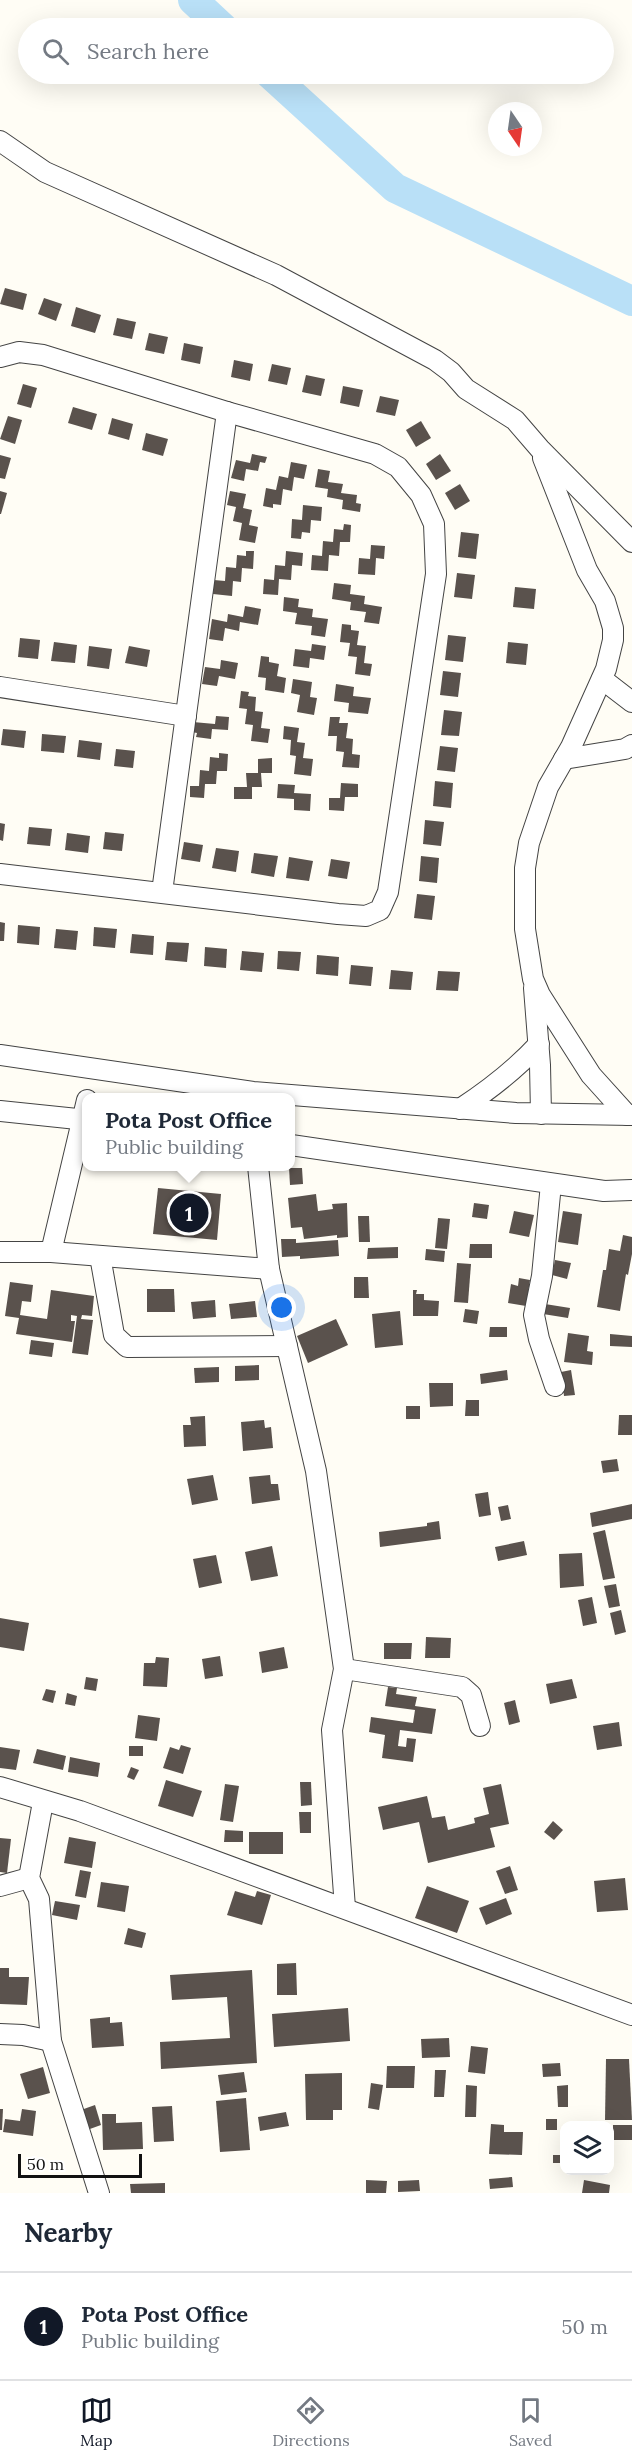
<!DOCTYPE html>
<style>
body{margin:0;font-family:Lora,serif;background:#f6f6f7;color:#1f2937}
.controls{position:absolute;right:18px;bottom:18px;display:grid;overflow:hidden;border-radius:12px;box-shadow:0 6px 24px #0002}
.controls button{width:54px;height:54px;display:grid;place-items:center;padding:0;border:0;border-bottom:2px solid #e0e1e3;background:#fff;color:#1f2937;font:30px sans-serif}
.compass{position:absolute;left:488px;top:102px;width:54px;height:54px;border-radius:50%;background:#fff;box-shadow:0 6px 24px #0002;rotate:167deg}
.scale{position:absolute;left:18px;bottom:15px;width:124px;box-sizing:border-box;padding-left:6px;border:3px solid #111;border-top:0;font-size:16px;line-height:21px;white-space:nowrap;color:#111;-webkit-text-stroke:4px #fff;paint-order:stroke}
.you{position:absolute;left:282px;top:1308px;width:21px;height:21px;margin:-15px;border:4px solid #fff;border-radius:50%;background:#1a73e8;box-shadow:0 0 0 9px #1a73e833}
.badge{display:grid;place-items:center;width:39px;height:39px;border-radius:50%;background:#111827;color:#fff;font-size:20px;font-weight:700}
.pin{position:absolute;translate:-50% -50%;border:3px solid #fff;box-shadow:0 2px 6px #0006}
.popup{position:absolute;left:82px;top:1093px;width:213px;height:78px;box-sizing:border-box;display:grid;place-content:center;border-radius:12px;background:#fff;filter:drop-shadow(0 2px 4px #0005);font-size:20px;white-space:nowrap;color:#747a83}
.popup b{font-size:22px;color:#1f2937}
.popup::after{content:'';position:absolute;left:50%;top:100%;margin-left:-12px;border:12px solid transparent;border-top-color:#fff}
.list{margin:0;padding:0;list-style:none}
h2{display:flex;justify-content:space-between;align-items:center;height:78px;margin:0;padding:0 24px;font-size:26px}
h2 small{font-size:20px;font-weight:400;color:#747a83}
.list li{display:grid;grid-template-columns:39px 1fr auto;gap:18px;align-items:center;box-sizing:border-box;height:108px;padding:0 24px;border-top:2px solid #e0e1e3}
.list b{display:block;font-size:22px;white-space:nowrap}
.list p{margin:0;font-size:20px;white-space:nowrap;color:#747a83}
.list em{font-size:20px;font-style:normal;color:#747a83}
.icon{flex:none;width:33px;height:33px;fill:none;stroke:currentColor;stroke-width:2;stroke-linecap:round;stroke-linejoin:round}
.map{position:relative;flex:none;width:632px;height:2193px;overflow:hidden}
.search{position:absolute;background:#fff;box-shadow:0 6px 24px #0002;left:18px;right:18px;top:18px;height:66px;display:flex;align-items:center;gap:15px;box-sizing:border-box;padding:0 21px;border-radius:33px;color:#747a83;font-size:22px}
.sheet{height:186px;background:#fff}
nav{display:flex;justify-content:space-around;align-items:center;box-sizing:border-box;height:84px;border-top:2px solid #e0e1e3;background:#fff;font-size:16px;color:#747a83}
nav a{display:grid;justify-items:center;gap:3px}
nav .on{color:#111827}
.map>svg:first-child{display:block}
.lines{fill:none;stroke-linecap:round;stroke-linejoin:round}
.river{stroke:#b9e0f7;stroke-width:30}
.building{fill:#5a524d}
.minor-casing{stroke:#444;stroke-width:22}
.minor{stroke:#fff;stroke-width:20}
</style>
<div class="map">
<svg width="632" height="2193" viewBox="0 0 632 2193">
<rect width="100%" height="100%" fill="#fffdf5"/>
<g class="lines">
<!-- river -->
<g class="river">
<polyline points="193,0 223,28"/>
<polyline points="270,74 395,188 632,301"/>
</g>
</g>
<!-- building -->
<g class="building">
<polygon points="5,288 27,294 23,310 0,304"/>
<polygon points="44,298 62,304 56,321 38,314"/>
<polygon points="76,307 101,315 95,333 71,326"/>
<polygon points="117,318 136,322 132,339 113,335"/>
<polygon points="149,333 168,337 164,354 145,350"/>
<polygon points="184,343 203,347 200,364 181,360"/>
<polygon points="234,360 253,364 250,381 231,377"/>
<polygon points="272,364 291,368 287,385 268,381"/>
<polygon points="306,375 325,379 321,396 302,392"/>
<polygon points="23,384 37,388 31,408 17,404"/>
<polygon points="343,386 363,390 359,407 340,403"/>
<polygon points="380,396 399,400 395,416 376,412"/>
<polygon points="73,407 97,414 92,430 68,423"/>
<polygon points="8,416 22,420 15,444 0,439"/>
<polygon points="112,418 133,424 129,440 108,434"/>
<polygon points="421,421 431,438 416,447 406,430"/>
<polygon points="146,433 168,439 163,456 142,450"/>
<polygon points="252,454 267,457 265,463 260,462 258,471 246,469 244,481 231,478 236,460 250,463"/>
<polygon points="440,454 451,471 436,480 426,464"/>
<polygon points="0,455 11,458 5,479 0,478"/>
<polygon points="291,462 307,465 304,479 294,477 292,491 283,489 281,505 273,504 273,508 263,506 266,488 276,490 279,476 288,478"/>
<polygon points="318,469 330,471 328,482 343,484 341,493 357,495 356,503 361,504 360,512 342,509 343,500 327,497 328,489 315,487"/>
<polygon points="460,484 470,501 455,510 445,493"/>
<polygon points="0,491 7,493 1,514 0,514"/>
<polygon points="230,491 246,494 243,508 252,510 249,525 258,527 255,543 239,540 242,523 233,521 236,507 227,505"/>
<polygon points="303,505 322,507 321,521 311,520 310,533 302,532 301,539 291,538 292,519 302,520"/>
<polygon points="344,524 351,525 350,542 340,542 339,556 329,555 328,571 311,570 312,555 322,556 323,541 333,542 334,529 343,530"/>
<polygon points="461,532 479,534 476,559 458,557"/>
<polygon points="371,545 385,546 384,559 376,558 375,575 358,574 359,558 370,559"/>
<polygon points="246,551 254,551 253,569 242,568 241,582 233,581 232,596 213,594 214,580 225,581 226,567 236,568 237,555 246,556"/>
<polygon points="286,551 303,553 302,566 292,565 291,580 279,579 278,595 263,594 264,579 274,580 275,565 285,566"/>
<polygon points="457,573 475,575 472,599 454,597"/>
<polygon points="334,583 351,585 350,594 365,596 364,604 382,607 379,624 364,622 366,612 350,610 351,602 332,599"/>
<polygon points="515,587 536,589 534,609 513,607"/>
<polygon points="284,597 299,599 298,607 313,609 312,617 328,619 325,637 311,635 312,626 295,624 297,613 283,611"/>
<polygon points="245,606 261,609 258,625 240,622 239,631 225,628 223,641 209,639 212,619 227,622 228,614 243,617"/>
<polygon points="342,624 351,625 351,630 359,631 357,645 366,646 364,663 372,664 370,676 355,674 357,657 348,656 350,643 340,642"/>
<polygon points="448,635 466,637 463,662 445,660"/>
<polygon points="20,638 40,640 38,659 18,657"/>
<polygon points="54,642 77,645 75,663 51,661"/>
<polygon points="508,642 528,644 526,665 506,663"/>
<polygon points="312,644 326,646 324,660 310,658 309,668 293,666 295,649 311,651"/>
<polygon points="89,646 112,649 109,669 87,666"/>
<polygon points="129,646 150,650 147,667 125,663"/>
<polygon points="261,656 269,657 269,662 279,664 277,676 286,678 284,693 265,690 266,678 258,677"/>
<polygon points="221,660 238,663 235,679 219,676 217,686 202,684 205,667 220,669"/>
<polygon points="443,671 461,673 458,697 440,695"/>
<polygon points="293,679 312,682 310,697 317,698 314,715 297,712 300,695 291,693"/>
<polygon points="336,684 354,687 353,696 371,698 368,714 348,712 349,703 334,701"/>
<polygon points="241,691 249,692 248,696 256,697 255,711 263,712 261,728 270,729 268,743 251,741 253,725 245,724 247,709 239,708"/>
<polygon points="444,710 462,712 459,736 441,735"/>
<polygon points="216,716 229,717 228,730 212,729 211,739 196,737 197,733 192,732 193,722 215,724"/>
<polygon points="330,717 340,717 339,723 348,723 346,738 353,739 352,754 360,755 359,768 342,767 344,752 336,751 337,736 328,736"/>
<polygon points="284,726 299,728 297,742 305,743 303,758 313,759 311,776 294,774 296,756 290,755 291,740 283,739"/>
<polygon points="3,729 26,731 24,748 1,745"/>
<polygon points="42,734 66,736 64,753 41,751"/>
<polygon points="79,740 102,743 100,760 77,757"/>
<polygon points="440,746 458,748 455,772 437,770"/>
<polygon points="116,749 135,751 133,768 114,766"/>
<polygon points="219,753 228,754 227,771 217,771 216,784 205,784 204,798 190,797 190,786 199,786 200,770 209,771 210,757 219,758"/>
<polygon points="272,758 272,773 261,773 262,787 252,787 252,799 234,799 234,787 247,787 246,773 258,773 258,759"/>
<polygon points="435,781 453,783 451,808 433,806"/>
<polygon points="341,783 358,784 358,797 345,797 344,811 329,810 329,798 340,798"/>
<polygon points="278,784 295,785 294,793 311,794 310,811 294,810 294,799 277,798"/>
<polygon points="425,820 444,822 441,846 423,844"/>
<polygon points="0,823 5,824 3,841 0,840"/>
<polygon points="29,827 52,829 50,846 27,844"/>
<polygon points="105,832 124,834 122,851 103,849"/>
<polygon points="67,833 90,836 88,853 65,850"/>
<polygon points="184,842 203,845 200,862 181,859"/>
<polygon points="216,848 239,851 236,872 212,868"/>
<polygon points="254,853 278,856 274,877 251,873"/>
<polygon points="421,856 439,858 437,883 419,881"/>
<polygon points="289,857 313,861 309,881 286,878"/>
<polygon points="331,859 350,862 347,879 328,876"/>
<polygon points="417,894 435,896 432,920 414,918"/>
<polygon points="0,922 5,923 4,941 0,941"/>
<polygon points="18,925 40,927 39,945 17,943"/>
<polygon points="94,927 117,929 115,948 93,946"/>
<polygon points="56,929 78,931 76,950 54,948"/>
<polygon points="132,934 154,936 153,955 130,953"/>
<polygon points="167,942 189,943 187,962 165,960"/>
<polygon points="205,947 227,949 226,968 204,966"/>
<polygon points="242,951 264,953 262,972 240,970"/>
<polygon points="278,951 301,952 299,971 277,969"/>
<polygon points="317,955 339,957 338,976 316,974"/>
<polygon points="351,965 373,967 371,986 349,984"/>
<polygon points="391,970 413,972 411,990 389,989"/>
<polygon points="438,971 460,972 458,991 436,990"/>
<polygon points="289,1168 302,1168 303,1184 290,1185"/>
<polygon points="158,1188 221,1194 217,1240 153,1234"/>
<polygon points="316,1194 318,1211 333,1209 332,1204 347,1203 348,1237 337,1238 337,1235 304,1239 302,1227 291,1228 288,1198"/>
<polygon points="474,1203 489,1205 487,1219 472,1217"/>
<polygon points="514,1211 534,1215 529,1237 509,1233"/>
<polygon points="563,1211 582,1214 578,1245 558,1242"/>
<polygon points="358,1216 369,1216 370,1242 359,1242"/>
<polygon points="438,1218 450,1219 447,1249 435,1248"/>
<polygon points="623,1235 632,1237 632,1254 628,1275 626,1274 620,1311 597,1307 603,1270 606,1270 609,1249 620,1251"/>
<polygon points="281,1239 296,1239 296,1243 338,1240 339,1256 300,1259 300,1256 282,1257"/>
<polygon points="470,1244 492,1244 492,1258 469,1258"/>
<polygon points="398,1247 398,1258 367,1259 368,1248"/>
<polygon points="426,1249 445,1251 444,1262 425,1260"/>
<polygon points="555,1260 571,1263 567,1279 552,1275"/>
<polygon points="457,1263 471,1264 468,1303 454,1302"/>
<polygon points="354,1277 368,1277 369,1298 354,1298"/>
<polygon points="519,1278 530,1280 526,1306 508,1303 511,1284 518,1286"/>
<polygon points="10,1282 33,1285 31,1302 22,1301 20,1315 47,1319 51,1290 94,1296 92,1316 82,1315 81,1319 93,1320 88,1355 72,1353 77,1316 71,1315 71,1321 75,1321 72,1342 16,1334 19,1318 5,1316"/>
<polygon points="147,1289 174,1289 175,1312 147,1312"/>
<polygon points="413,1290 417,1290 416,1294 424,1294 424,1300 439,1301 438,1316 413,1316"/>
<polygon points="215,1300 216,1317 193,1319 191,1302"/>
<polygon points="255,1301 257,1317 231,1319 229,1304"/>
<polygon points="545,1304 570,1308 568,1318 543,1314"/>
<polygon points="465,1309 479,1311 477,1324 463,1322"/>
<polygon points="400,1311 403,1345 375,1348 372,1314"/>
<polygon points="336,1319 348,1345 308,1363 297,1336"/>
<polygon points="490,1327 507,1327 507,1337 489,1337"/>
<polygon points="568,1333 589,1336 587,1351 593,1352 592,1365 564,1362"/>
<polygon points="610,1334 632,1336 632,1347 610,1346"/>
<polygon points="31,1340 54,1343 52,1357 29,1354"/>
<polygon points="259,1365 259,1380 235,1381 235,1366"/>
<polygon points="219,1367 219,1382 195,1383 194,1368"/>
<polygon points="507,1370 508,1380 481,1384 480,1374"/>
<polygon points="571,1370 575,1395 564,1396 561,1372"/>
<polygon points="429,1383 453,1383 453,1406 430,1407"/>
<polygon points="466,1400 479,1400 479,1416 465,1416"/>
<rect x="406" y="1406" width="14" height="13"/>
<polygon points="619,1415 632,1415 632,1435 618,1435"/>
<polygon points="205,1416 206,1446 184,1447 183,1425 191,1425 190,1417"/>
<polygon points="264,1420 265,1428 271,1427 273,1448 243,1451 241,1422"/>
<polygon points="617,1459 619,1471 603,1473 601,1461"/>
<polygon points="213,1475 218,1500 192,1505 187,1479"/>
<polygon points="270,1475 271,1484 278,1484 280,1500 252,1504 249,1477"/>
<polygon points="488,1492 491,1515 479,1517 475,1494"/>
<polygon points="632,1504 632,1519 592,1527 590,1513"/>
<polygon points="508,1505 511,1519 501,1521 498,1507"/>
<polygon points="439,1521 441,1539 380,1547 379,1532 427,1526 427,1523"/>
<polygon points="605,1530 615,1578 603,1580 593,1533"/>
<polygon points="524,1541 527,1555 498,1561 495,1547"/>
<polygon points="272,1546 278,1576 251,1581 245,1552"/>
<polygon points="582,1553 584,1586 560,1588 559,1554"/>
<polygon points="216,1555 222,1583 199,1588 193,1559"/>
<polygon points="616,1584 620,1606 609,1608 604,1586"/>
<polygon points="592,1597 597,1623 583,1626 578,1600"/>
<polygon points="621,1610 626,1632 615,1635 610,1613"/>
<polygon points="0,1618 29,1623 24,1651 0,1647"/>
<polygon points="426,1637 451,1638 450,1658 425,1658"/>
<polygon points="384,1643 412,1643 411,1659 384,1659"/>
<polygon points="284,1647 288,1668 262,1673 259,1652"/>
<polygon points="220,1656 223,1676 205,1679 202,1659"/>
<polygon points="156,1657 169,1658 167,1687 143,1686 144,1663 155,1663"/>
<polygon points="86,1677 98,1679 96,1691 84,1689"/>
<polygon points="572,1679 577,1698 550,1704 546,1684"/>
<polygon points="388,1687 397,1688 396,1694 417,1697 415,1706 436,1709 432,1734 400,1730 398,1746 406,1747 407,1738 416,1739 413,1762 382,1758 385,1735 369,1732 371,1717 413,1723 415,1710 385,1706"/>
<polygon points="46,1689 56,1691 53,1703 42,1700"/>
<polygon points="67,1693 77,1696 75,1706 65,1704"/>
<polygon points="515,1700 520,1722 509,1725 504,1703"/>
<polygon points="138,1715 160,1718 157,1741 135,1738"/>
<polygon points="619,1722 622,1746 597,1750 593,1726"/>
<polygon points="181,1745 191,1748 183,1774 163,1768 170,1747 179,1750"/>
<rect x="129" y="1746" width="14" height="10"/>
<polygon points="0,1747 20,1750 16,1770 0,1768"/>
<polygon points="37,1749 66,1756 63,1770 33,1763"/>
<polygon points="70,1757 100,1763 98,1777 68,1772"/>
<polygon points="131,1767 139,1770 134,1780 127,1777"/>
<polygon points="166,1780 202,1791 193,1817 158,1806"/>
<polygon points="300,1782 311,1782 312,1805 301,1806"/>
<polygon points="225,1784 239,1786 233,1822 220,1820"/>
<polygon points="501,1784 509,1824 490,1828 495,1847 428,1863 419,1822 383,1830 378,1807 427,1796 432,1818 445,1816 448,1830 475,1823 474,1818 489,1814 483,1788"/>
<polygon points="299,1812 311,1812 311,1833 300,1833"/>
<polygon points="553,1821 563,1830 554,1840 544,1832"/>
<polygon points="225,1830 243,1831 243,1842 224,1842"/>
<rect x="249" y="1832" width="34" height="22"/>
<polygon points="69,1837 96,1842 92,1868 64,1863"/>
<polygon points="0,1838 11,1839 7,1873 0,1872"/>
<polygon points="510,1866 518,1890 505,1894 496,1871"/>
<polygon points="80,1870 91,1872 86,1898 75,1896"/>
<polygon points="625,1878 628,1910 597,1912 594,1881"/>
<polygon points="101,1882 129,1886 125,1912 97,1907"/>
<polygon points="427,1886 469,1901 457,1933 415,1918"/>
<polygon points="235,1891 255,1897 257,1891 271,1895 262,1925 227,1915"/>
<polygon points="506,1898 512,1914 486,1925 479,1908"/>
<polygon points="55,1901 80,1905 77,1920 52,1915"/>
<polygon points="128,1928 146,1933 142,1948 124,1944"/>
<polygon points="296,1963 297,1995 277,1995 277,1964"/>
<polygon points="0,1968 9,1968 9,1977 29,1977 27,2005 0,2004"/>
<polygon points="252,1970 257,2063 161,2069 160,2042 230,2038 227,1997 172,2000 170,1975"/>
<polygon points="348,2008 350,2041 274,2047 272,2014"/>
<polygon points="110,2017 110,2023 122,2022 124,2046 92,2048 90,2019"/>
<polygon points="449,2038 450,2057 422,2058 421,2039"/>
<polygon points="471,2046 488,2048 485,2074 468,2072"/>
<polygon points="606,2059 629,2059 632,2120 605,2120"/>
<polygon points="560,2063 561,2076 543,2077 542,2064"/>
<polygon points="387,2066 415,2066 414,2088 386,2088"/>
<polygon points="43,2067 50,2093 28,2099 20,2074"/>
<polygon points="435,2070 446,2070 444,2097 434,2097"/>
<polygon points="244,2072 247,2092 221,2095 218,2075"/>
<polygon points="342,2073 342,2110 333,2110 333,2120 306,2120 305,2074"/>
<polygon points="371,2083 383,2085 379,2110 368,2108"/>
<polygon points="466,2085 477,2086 476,2117 465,2117"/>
<polygon points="568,2085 568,2107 558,2107 557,2086"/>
<polygon points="246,2098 250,2150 220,2152 216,2101"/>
<polygon points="95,2105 101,2125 87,2130 81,2110"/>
<polygon points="172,2106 174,2141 154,2142 152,2107"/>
<polygon points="0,2109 3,2109 2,2130 0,2130"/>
<polygon points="22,2109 36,2111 33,2136 3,2132 5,2119 20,2121"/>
<polygon points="286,2112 289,2126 260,2131 258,2117"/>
<polygon points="102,2114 116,2114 116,2123 142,2122 143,2149 103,2150"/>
<rect x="546" y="2119" width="11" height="11"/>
<polygon points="491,2124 504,2125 504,2132 523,2132 522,2155 489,2154"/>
<rect x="613" y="2125" width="19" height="15"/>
<rect x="553" y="2155" width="11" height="8"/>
<polygon points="512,2177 513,2187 490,2189 489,2179"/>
<polygon points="366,2180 387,2181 386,2193 366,2193"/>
<polygon points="419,2180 420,2191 398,2192 398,2181"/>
<polygon points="584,2180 610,2185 609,2193 582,2193"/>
<polygon points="165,2183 165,2193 131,2193 130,2184"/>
</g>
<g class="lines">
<!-- minor casing -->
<g class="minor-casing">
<g id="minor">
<polyline points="0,141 45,172 276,275 435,360 451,372 466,389 515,420 540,449 632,542"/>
<polyline points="0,357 19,352 43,355 227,412 375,454 398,467 421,495 434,524 436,574 388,892 380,910 366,916 338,914 0,874"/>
<polyline points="543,458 587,570 605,601 613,628 613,640 606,669 571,747 548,787 529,843 525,868 525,929 533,979 540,995 591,1075 627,1115"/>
<polyline points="602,679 632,702"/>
<polyline points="0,687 186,716"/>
<polyline points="564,759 625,749 632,745"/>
<polyline points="162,892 227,412"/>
<polyline points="534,988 540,1065 541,1114"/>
<polyline points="0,1055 253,1092 516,1113 632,1115"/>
<path d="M460,1109C489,1090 515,1070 539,1044"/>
<polyline points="0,1111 87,1120"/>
<polyline points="291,1145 604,1191 632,1190"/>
<polyline points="258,1166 269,1269 316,1471 344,1669 332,1730 345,1908"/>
<polyline points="551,1184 542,1276 534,1315 539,1339 555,1386"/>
<polyline points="0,1252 51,1252 269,1269"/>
<polyline points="51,1252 87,1100"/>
<polyline points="100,1256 114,1335 127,1347 287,1346"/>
<polyline points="344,1669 462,1687 471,1695 480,1726"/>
<polyline points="0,1787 80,1811 632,2015"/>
<polyline points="43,1802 29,1878 39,1899 51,2041 99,2193"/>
<polyline points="0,1886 29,1878"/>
<polyline points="0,2034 23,2035 51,2041"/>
</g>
</g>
<!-- minor -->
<use href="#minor" class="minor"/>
</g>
</svg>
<div class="controls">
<button><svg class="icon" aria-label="layers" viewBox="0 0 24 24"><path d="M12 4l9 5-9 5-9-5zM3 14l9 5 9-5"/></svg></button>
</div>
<svg class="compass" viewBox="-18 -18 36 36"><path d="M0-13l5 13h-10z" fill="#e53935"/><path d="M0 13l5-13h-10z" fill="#747a83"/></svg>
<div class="scale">50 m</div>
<div class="you"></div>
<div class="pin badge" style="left:189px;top:1213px">1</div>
<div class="popup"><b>Pota Post Office</b>Public building</div>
<div class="search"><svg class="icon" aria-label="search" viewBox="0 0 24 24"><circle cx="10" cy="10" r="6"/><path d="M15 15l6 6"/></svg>Search here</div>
</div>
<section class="sheet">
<h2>Nearby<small></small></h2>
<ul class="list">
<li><span class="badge">1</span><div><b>Pota Post Office</b><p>Public building</p></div><em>50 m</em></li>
</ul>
</section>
<nav>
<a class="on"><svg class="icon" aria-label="map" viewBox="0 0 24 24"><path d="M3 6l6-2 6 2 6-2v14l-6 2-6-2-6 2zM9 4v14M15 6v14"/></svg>Map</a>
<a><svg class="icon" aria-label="directions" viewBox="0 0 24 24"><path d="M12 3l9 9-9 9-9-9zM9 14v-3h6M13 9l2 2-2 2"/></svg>Directions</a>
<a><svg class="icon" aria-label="saved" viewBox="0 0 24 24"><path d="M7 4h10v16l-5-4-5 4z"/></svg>Saved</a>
</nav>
